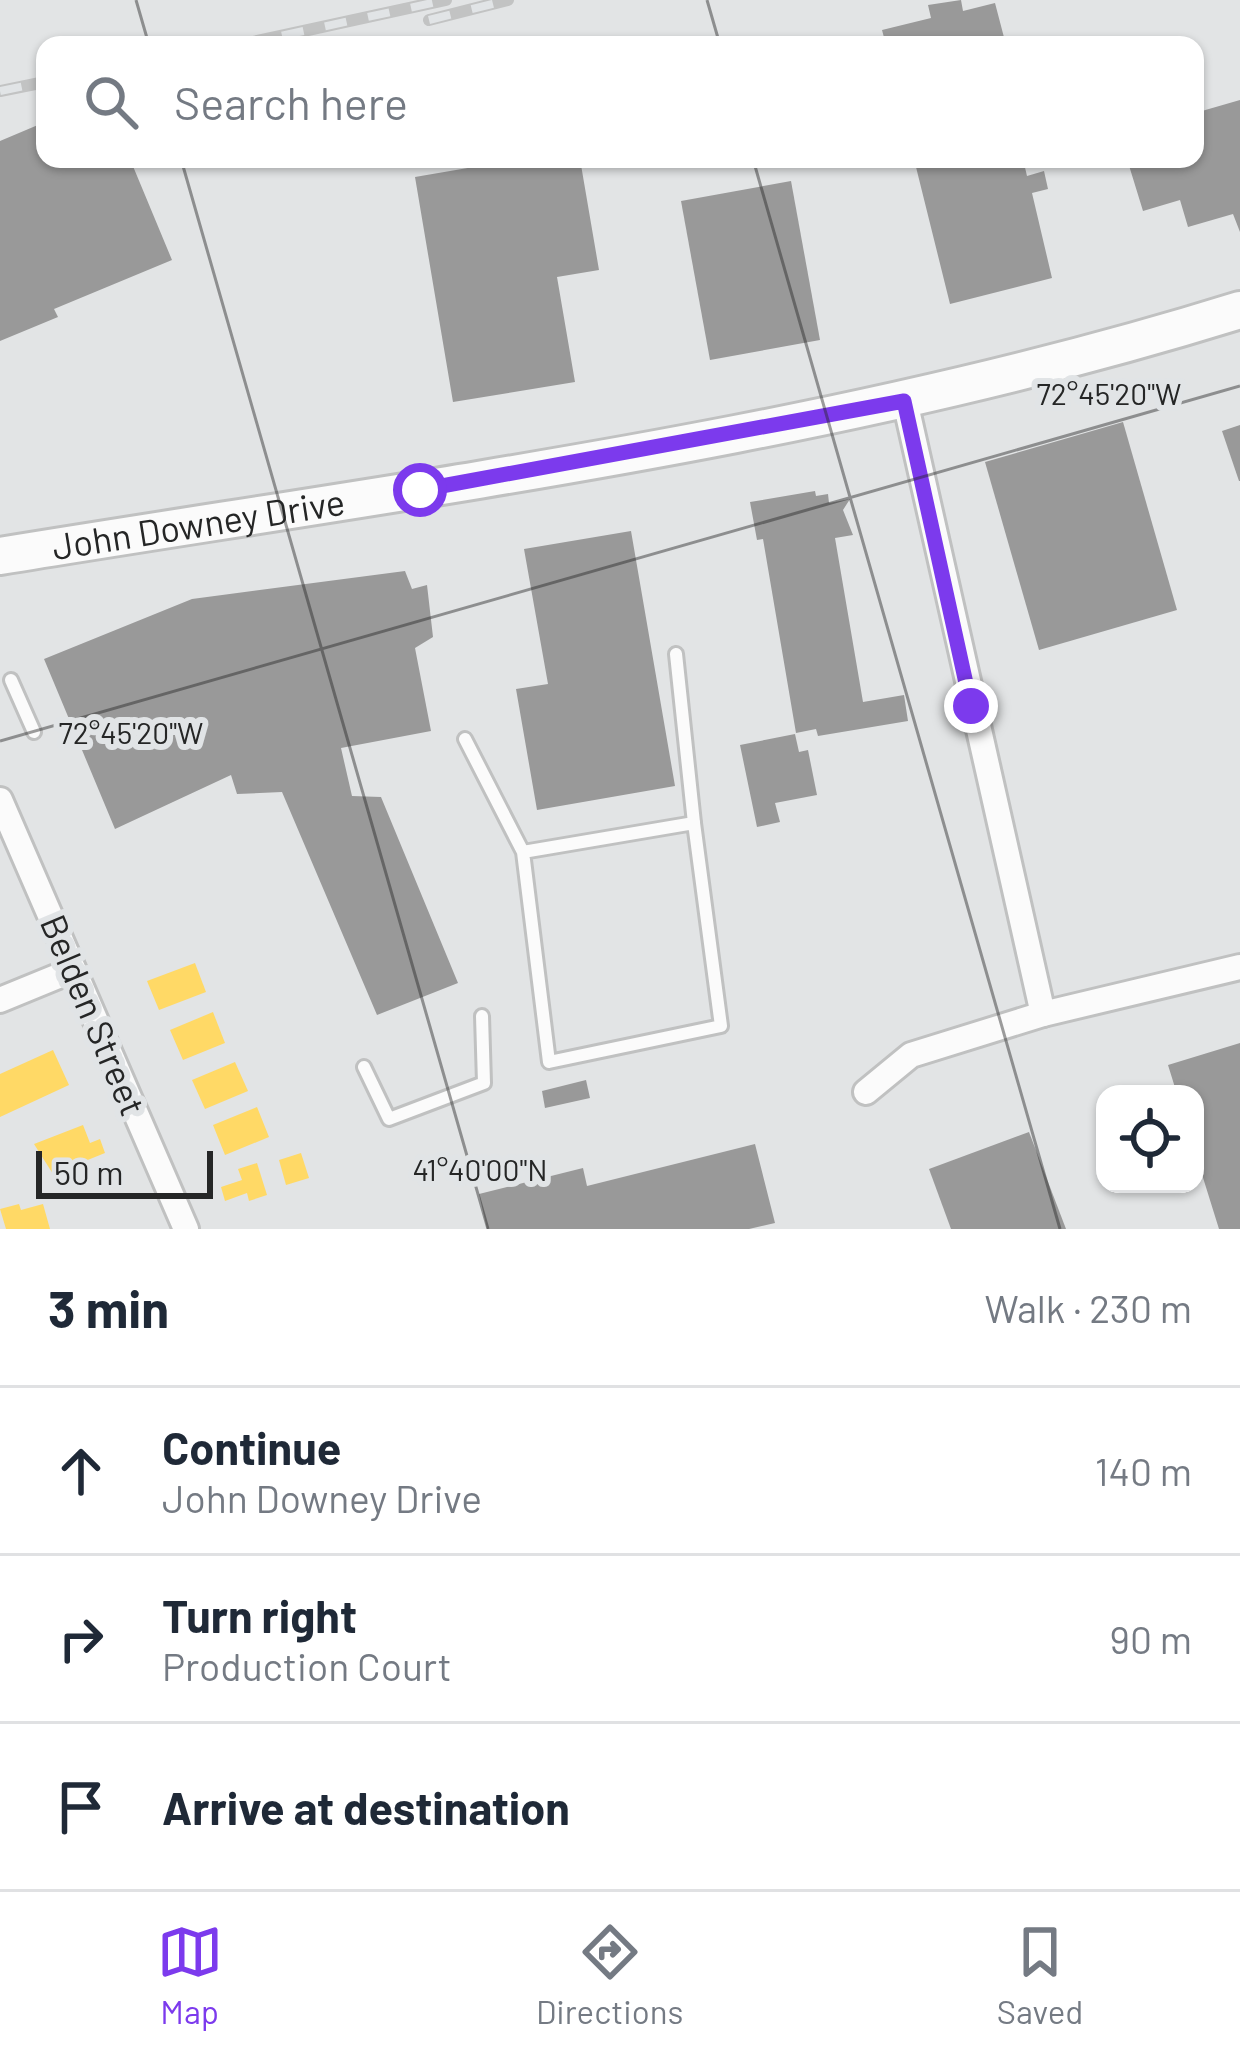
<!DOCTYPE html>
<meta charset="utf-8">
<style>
body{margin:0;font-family:Barlow,sans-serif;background:#f2f2f3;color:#1f2937}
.controls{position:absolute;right:36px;bottom:36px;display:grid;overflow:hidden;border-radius:24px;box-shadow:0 3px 9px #0004}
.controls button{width:108px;height:108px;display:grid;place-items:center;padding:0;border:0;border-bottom:3px solid #e0e1e3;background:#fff;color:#1f2937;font:60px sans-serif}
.scale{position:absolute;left:36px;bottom:30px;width:177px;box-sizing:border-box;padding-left:12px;border:6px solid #252626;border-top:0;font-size:33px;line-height:42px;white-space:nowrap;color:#252626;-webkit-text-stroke:9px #e1e4e6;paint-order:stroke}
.stop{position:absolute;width:36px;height:36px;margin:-27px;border:9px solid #7c3aed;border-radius:50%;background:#fff}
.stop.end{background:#7c3aed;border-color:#fff;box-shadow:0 3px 12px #0008}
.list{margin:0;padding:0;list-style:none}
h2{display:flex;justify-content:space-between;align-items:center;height:156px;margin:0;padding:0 48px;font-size:51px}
h2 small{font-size:39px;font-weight:400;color:#747a83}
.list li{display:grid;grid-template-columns:78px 1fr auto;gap:36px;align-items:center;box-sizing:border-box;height:168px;padding:0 48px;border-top:3px solid #e0e1e3}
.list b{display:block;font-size:45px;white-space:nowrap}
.list p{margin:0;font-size:39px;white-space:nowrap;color:#747a83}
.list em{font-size:39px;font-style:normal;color:#747a83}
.icon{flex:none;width:66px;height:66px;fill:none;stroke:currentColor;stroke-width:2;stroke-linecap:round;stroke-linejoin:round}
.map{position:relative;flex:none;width:1240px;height:1229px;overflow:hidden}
.search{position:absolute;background:#fff;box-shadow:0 3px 9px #0004;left:36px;right:36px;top:36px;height:132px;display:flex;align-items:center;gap:30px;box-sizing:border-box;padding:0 42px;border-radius:24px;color:#747a83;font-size:45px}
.sheet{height:660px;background:#fff}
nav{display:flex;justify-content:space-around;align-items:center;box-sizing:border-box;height:168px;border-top:3px solid #e0e1e3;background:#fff;font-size:33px;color:#747a83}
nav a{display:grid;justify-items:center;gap:6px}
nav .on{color:#7c3aed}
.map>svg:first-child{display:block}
.homes{fill:#ffd966}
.industry{fill:#999}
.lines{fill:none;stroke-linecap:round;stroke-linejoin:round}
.lane-casing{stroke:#c0c1c1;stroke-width:18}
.street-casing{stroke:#c0c1c1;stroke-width:30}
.secondary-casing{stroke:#c0c1c1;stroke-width:42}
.lane{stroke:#fbfbfb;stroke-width:12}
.street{stroke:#fbfbfb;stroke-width:24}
.secondary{stroke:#fbfbfb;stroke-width:36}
.rail-casing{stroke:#c2c3c3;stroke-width:12}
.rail{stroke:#e1e4e6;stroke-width:8;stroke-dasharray:22;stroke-linecap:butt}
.route{stroke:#7c3aed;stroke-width:15}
.ticks{fill:none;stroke:#252626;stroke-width:3;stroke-opacity:0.45}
.labels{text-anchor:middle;stroke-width:12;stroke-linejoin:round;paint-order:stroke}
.street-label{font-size:36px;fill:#252626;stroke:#e1e4e6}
.ticks-label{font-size:30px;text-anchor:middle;fill:#252626;stroke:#e1e4e6;stroke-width:12;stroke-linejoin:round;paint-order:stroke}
</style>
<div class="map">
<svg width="1240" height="1229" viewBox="0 0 1240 1229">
<rect width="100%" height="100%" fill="#e2e4e5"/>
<!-- homes -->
<g class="homes">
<polygon points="195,963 206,992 159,1010 147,981"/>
<polygon points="213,1012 225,1043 183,1060 170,1030"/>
<polygon points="53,1050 69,1085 0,1117 0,1074"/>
<polygon points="235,1062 248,1091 205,1109 192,1080"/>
<polygon points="257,1107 269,1137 225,1155 213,1125"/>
<polygon points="83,1125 90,1143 100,1139 105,1153 53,1174 34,1144"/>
<polygon points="301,1153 309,1178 286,1185 279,1160"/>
<polygon points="257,1163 267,1195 249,1201 247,1193 225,1201 221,1187 242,1180 238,1169"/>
<polygon points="19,1204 21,1210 43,1204 50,1229 6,1229 0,1209"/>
</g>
<!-- industry -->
<g class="industry">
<polygon points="961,0 963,11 995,3 1006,45 886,45 882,30 931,18 928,5"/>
<polygon points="1240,100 1240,232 1233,214 1188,227 1180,200 1143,211 1127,159 1195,159 1195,113"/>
<polygon points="45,122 45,159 130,159 172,260 54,309 58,317 0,341 0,141"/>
<polygon points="521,159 580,159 599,270 557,277 575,382 453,402 415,177"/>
<polygon points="914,159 1023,159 1027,176 1044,171 1048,189 1032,193 1052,278 950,304"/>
<polygon points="791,181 820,340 710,360 681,201"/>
<polygon points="1123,422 1177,610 1039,650 985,462"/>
<polygon points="1240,425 1240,481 1239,481 1222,431"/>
<polygon points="815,491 816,496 828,494 829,503 850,499 843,510 853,535 835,538 863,702 904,695 908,721 818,736 816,729 796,733 763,539 757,540 750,502"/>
<polygon points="631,531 675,786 537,810 516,689 548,684 524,549"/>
<polygon points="405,571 412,589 427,585 433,637 415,648 431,731 341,748 352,796 381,797 458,983 377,1015 282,792 237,794 231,775 115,829 44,659 192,599"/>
<polygon points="795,734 799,752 808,750 817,795 775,803 780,822 757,827 740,745"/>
<polygon points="1240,1043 1240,1229 1219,1229 1195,1152 1195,1094 1177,1094 1168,1065"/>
<polygon points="586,1080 590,1098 545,1108 542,1091"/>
<polygon points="1029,1132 1066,1229 951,1229 929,1169"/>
<polygon points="755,1144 775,1223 749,1229 487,1229 479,1194 583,1168 587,1186"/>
</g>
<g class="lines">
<!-- lane casing -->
<g class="lane-casing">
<g id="lane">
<polyline points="676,654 694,823"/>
<polyline points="11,680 34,732"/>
<polyline points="465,739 523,852 549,1062 721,1026 694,823 523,852"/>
<polyline points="364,1067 389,1119 484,1083 482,1016"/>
</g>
</g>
<!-- street casing -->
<g class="street-casing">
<g id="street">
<polyline points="905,401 1043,1014"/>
<polyline points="0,800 186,1229"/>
<polyline points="0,1000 73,970"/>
<polyline points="866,1092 911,1055 1043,1014 1240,967"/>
</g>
</g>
<!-- secondary casing -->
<g class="secondary-casing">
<g id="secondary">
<path id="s1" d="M0,556C416,488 836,436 1240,310"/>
</g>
</g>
<!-- lane -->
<use href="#lane" class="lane"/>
<!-- street -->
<use href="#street" class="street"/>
<!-- secondary -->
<use href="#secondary" class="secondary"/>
<!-- rail casing -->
<g class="rail-casing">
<g id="rail">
<polyline points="429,20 508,0"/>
<polyline points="239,45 446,0"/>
<polyline points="0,91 45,82"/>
</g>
</g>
<!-- rail -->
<use href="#rail" class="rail"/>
</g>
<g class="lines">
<!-- route -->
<polyline class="route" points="420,490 904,401 971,706"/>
</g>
<!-- ticks -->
<path class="ticks" d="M136,0L149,45M707,0L720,45M181,159L488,1229M753,159L1060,1229M0,741L1240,386"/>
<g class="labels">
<!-- street labels -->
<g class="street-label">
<text dy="13" stroke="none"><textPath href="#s1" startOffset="201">John Downey Drive</textPath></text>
<text transform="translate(93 1015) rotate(67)" y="13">Belden Street</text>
</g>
</g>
<g class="ticks-label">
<text x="1109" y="405">72°45'20"W</text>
<text x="131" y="744">72°45'20"W</text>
<text x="480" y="1181">41°40'00"N</text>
</g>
</svg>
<div class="controls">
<button><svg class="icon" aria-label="locate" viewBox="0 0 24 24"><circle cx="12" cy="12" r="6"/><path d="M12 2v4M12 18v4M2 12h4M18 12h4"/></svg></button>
</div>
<div class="scale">50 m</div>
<div class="stop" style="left:420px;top:490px"></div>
<div class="stop end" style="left:971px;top:706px"></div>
<div class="search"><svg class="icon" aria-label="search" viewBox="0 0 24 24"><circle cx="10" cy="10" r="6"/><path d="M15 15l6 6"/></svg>Search here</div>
</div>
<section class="sheet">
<h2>3 min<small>Walk · 230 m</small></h2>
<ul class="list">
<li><svg class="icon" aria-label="ahead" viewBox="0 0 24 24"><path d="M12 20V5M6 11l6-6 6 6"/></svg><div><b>Continue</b><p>John Downey Drive</p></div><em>140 m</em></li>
<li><svg class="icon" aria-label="right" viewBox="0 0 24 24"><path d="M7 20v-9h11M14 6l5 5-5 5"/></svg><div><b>Turn right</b><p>Production Court</p></div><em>90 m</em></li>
<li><svg class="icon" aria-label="arrive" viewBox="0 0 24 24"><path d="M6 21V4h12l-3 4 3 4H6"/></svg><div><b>Arrive at destination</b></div></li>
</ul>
</section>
<nav>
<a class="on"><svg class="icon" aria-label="map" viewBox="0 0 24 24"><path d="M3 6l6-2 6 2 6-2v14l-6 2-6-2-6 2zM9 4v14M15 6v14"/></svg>Map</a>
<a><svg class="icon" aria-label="directions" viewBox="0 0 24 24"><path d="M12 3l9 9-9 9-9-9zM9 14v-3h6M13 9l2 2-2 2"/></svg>Directions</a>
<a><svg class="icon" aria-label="saved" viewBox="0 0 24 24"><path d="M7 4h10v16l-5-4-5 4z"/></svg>Saved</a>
</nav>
